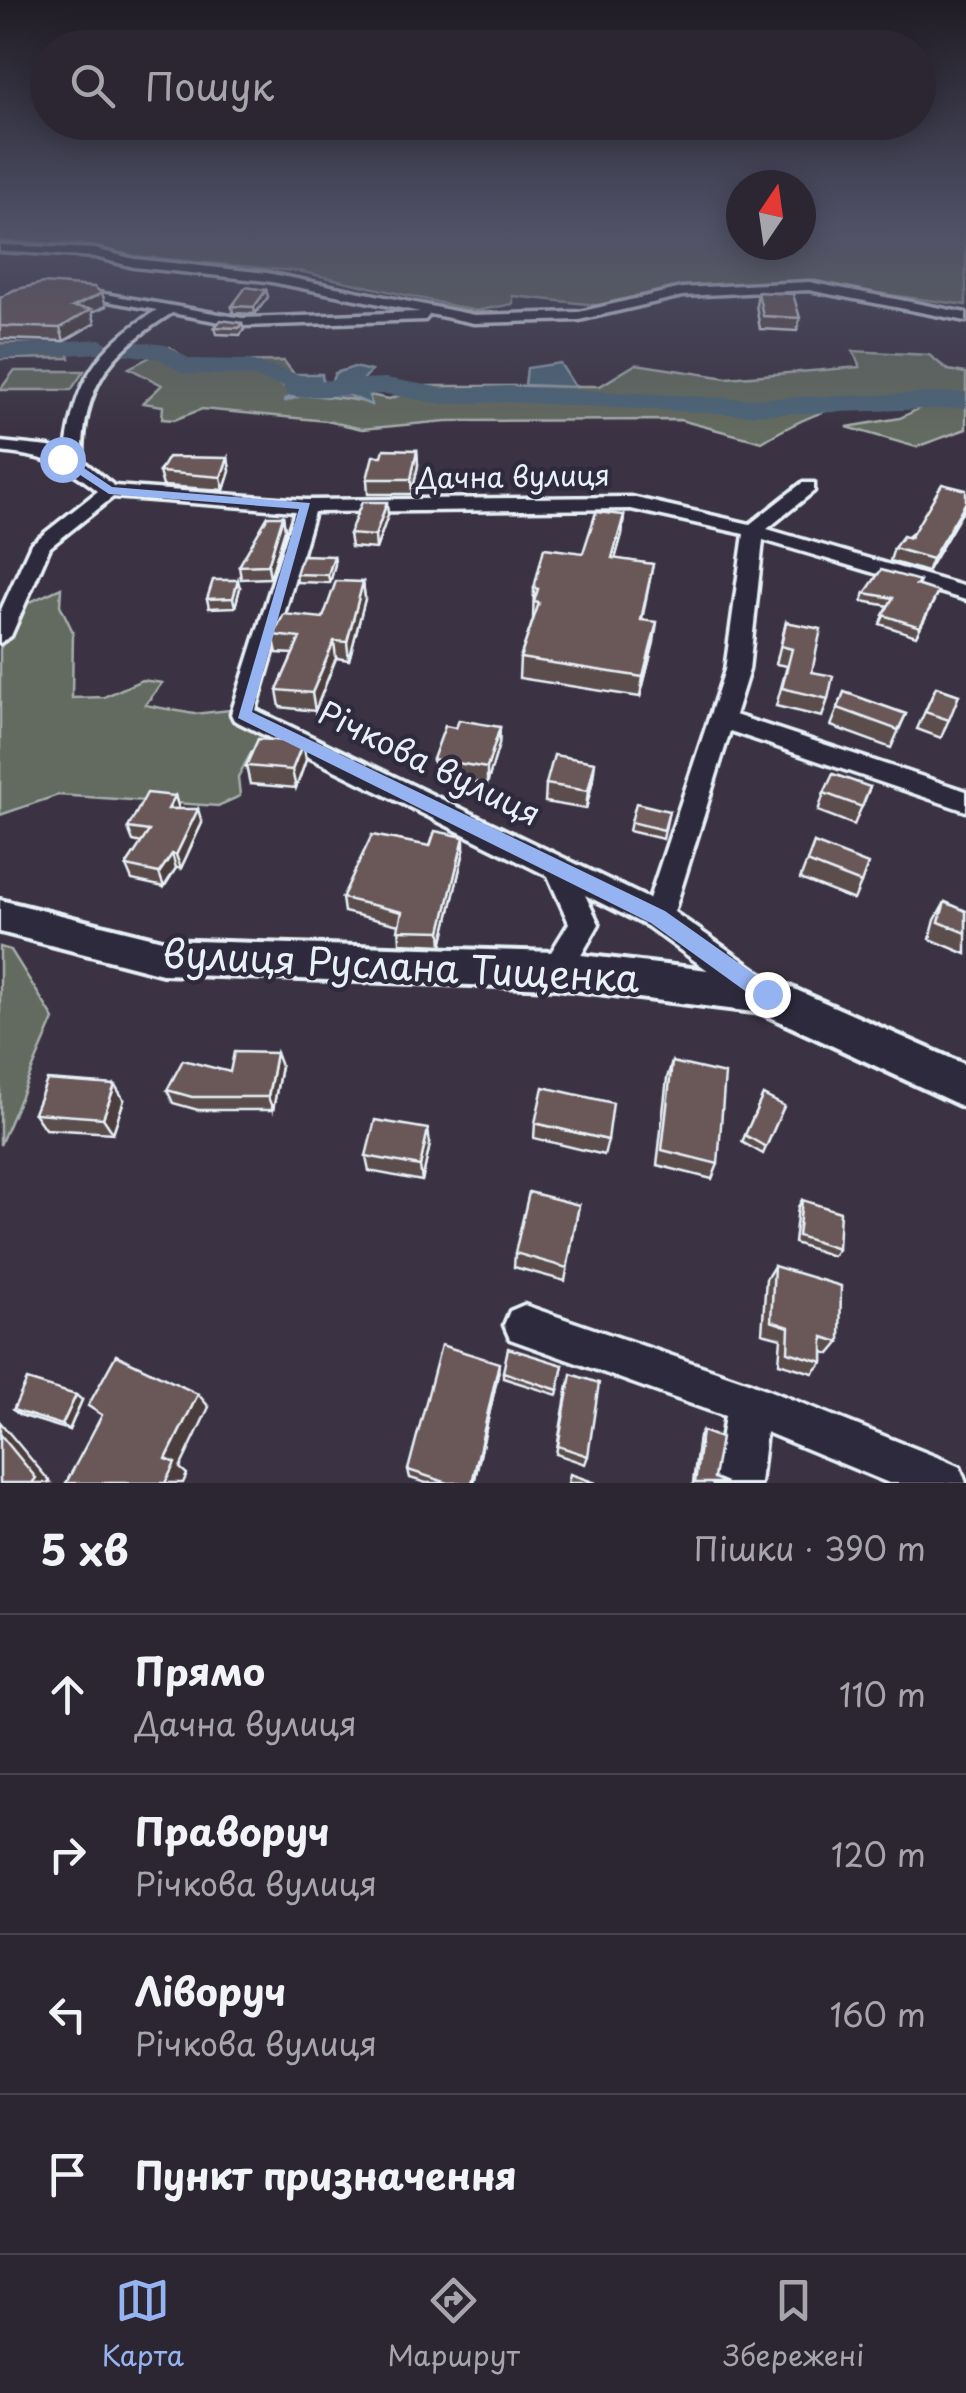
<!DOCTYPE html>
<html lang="uk">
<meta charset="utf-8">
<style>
body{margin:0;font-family:"Playpen Sans",sans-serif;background:#342e3a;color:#f1f3f6}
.compass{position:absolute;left:726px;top:170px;width:90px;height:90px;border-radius:50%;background:#2c2632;box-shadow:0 5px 25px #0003;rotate:13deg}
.stop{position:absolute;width:30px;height:30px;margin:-22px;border:8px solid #95b2f1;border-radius:50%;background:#fff}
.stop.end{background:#95b2f1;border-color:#fff;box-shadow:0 2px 10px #0008}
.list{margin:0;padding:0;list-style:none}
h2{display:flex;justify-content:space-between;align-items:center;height:130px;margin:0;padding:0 40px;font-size:42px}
h2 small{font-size:32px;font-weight:400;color:#a6a5ac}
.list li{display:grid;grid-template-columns:65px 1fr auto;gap:30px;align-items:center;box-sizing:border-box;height:160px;padding:0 40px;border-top:2px solid #48434d}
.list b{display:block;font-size:38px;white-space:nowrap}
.list p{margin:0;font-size:32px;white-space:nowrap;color:#a6a5ac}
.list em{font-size:32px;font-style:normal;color:#a6a5ac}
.icon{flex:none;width:55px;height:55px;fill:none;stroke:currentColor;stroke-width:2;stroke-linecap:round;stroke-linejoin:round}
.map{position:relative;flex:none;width:966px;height:1483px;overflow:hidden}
.search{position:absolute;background:#2c2632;box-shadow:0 5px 25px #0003;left:30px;right:30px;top:30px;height:110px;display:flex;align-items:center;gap:25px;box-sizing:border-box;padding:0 35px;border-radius:55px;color:#a6a5ac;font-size:38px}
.sheet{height:770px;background:#2c2632}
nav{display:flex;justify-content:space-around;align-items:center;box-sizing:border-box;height:140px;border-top:2px solid #48434d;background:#2c2632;font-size:28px;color:#a6a5ac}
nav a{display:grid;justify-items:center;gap:5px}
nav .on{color:#95b2f1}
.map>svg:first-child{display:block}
.green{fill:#636b5f;stroke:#a6aeac;stroke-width:2.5}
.water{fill:#4d6578;stroke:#8b9dab;stroke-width:2.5}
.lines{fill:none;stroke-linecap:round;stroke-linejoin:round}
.stream{stroke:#8b9dab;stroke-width:5}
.river{fill:#4d6578;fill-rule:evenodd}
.minor-casing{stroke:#e8f1f8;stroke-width:7}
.tertiary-casing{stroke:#e8f1f8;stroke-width:8}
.minor{fill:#2f2a3d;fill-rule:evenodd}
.tertiary{fill:#2f2a3d;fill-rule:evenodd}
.wall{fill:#5c4d4d;stroke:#e8f1f8;stroke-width:2.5}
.shaded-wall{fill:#4b3e3e;stroke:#e8f1f8;stroke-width:2.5}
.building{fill:#6b5959;stroke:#e8f1f8;stroke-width:2.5}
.route{fill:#95b2f1}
.labels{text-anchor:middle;stroke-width:9;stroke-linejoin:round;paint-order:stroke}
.far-street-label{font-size:28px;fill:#e8f1f8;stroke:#2f2a3d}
.street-label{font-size:32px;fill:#e8f1f8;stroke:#2f2a3d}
.near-street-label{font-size:38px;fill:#e8f1f8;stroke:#2f2a3d}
</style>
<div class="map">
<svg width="966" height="1483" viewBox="0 0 966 1483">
<rect width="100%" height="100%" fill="#3b3343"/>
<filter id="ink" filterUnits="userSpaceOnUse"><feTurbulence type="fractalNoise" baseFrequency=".01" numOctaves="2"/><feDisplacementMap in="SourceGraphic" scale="20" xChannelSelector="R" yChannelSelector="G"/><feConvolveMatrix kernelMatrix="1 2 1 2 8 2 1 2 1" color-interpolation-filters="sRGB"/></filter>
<g filter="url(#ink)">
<!-- green -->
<g class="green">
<polygon points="0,224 741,224 741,245 801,245 801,224 966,224 966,305 782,281 676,288 605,306 513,296 513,304 476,311 303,272 134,256 82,244 0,241"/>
<polygon points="0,343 40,344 47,352 68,352 70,358 0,359"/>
<path d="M170,347L190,362L284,361L294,374L279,383C307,403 339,392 370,404V395L389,399L426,386H600L636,364L727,378L860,367L853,351L929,355L948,370L966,373V429L916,447L847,427L900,418L928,404C866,391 815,410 762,442L680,420L446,421L362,429L327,421L202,409L174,420L162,419L163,406L143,403L162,385L129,368Z"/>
<polygon points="14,371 84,371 71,390 0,390"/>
<polygon points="61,588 60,605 73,632 72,698 104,697 142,680 162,683 145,705 194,714 239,709 301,753 252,751 238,777 240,796 218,806 58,795 0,815 0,649 21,606"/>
<polygon points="0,947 11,950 54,1019 0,1145"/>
</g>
<!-- water -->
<g class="water">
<polygon points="560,363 575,387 525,385 527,368"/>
<polygon points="354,367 371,371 361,382 415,389 369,390 371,405 348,395 297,396 294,374 322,374 323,383 331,383 335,373"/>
</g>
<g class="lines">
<!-- stream -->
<polyline class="stream" points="286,400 297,396"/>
<!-- river -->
<polygon class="river" points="100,339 111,345 122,340 166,345 190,359 250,360 303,376 307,381 386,378 443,388 509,386 744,399 966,392 966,408 744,415 509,402 443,404 386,394 297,397 288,395 283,386 248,376 184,374 159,359 122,354 111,348 100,353 0,359 0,345"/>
<!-- minor casing -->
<g class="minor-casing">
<g id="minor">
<path d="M0,245L95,249L134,259L267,273L474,315L579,312L682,288L809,282L966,313V321L809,290L682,296L579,320L474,323L430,314L425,320L242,326L172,313C111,351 82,385 83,461L114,486L306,500L631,497L750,524L802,483H814V491L767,529L966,587V600L763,540L749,670L735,715L966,791V811L730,731L674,912L775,983L780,993L775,1003L764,1007L753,1003L647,926L585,895L599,924L567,980L556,984L545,980L540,970L569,923L548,876L234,720L231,714L295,511L113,497L50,547L11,636L0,643V612L31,544L98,491C62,462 46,457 0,452V442L49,447L66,453C74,382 97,347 157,310L69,294L64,287L242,318L420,312L267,281L134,267L95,257L0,251ZM631,509L744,534L725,670L649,899L256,710L314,512Z"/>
<polygon points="524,1305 748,1382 944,1460 960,1467 966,1483 889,1483 766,1432 760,1483 714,1483 725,1416 510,1339 504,1325 510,1311"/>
</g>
</g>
<!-- tertiary casing -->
<g class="tertiary-casing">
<polygon id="tertiary" points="0,900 162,940 556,952 767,977 966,1065 966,1108 762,1013 556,988 162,974 0,932"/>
</g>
<!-- minor -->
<use href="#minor" class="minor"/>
<!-- tertiary -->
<use href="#tertiary" class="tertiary"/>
</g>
<!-- wall -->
<g class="wall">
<polygon points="266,290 268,297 255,314 233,313 232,306"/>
<polygon points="758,292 800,318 797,331 760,329 756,305"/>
<polygon points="102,293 106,306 92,312 95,323 64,341 0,339 0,298"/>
<polygon points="242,323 244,330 240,335 217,334 215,327"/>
<polygon points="417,450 418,465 412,494 368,494 367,479 382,456"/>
<polygon points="228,458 230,471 224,490 163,486 159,472"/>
<polygon points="966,490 927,572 890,561 894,548"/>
<polygon points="388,515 376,549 351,547 349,534"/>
<polygon points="624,515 622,534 615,559 653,564 642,620 654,642 640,697 519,678 520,658 533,620 534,588 583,553"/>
<polygon points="283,516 285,529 270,578 241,579 239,566"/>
<polygon points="334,556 335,564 330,583 297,582 296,574"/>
<polygon points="920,581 918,586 934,601 916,636 880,624 889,606 862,601 865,593"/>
<polygon points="363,582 365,599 349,660 336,658 315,711 280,707 277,690 293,654 277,653 273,635 323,618"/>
<polygon points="240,588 235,607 209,608 207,599"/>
<polygon points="786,622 828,699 822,717 776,706 787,666 776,664"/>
<polygon points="936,687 959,695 941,738 917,729"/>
<polygon points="844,692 906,714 891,748 831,726"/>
<polygon points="500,727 499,744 487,784 434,776 433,759 456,728"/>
<polygon points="306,760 296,788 250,784 246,766"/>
<polygon points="593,779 586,809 545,802 546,784"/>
<polygon points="870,787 854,825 818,811 824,793"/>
<polygon points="175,796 179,809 202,823 181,868 176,868 164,887 132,880 126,866 142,843 133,841 128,828"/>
<polygon points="669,811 663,839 629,831 631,822"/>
<polygon points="814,843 861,883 854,900 800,879"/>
<polygon points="464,851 442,945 400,943 399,925 344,912 342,898"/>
<polygon points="945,902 966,911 966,954 930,939 935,920"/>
<polygon points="672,1062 718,1164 712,1179 657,1165 667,1078"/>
<polygon points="281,1066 273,1110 198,1110 173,1103 167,1090 230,1072"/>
<polygon points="763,1095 784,1106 763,1154 742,1142"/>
<polygon points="124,1100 113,1133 45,1129 34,1113"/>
<polygon points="535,1123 608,1140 604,1155 534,1138"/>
<polygon points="430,1144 422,1181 369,1171 366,1156"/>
<polygon points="802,1200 838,1249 833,1256 794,1243 798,1207"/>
<polygon points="579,1205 565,1281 514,1267 515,1253"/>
<polygon points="774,1266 840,1342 830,1354 823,1352 823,1362 813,1373 779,1363 781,1338 762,1333 766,1279"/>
<polygon points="563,1365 557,1395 503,1378 503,1372"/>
<polygon points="498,1374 474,1483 426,1483 410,1478 408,1470"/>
<polygon points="568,1385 588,1456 585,1464 556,1454"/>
<polygon points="82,1400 69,1430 20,1415 13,1410"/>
<polygon points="702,1431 714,1478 726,1483 693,1483 699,1436"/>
</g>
<!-- shaded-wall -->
<g class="shaded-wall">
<polygon points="266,290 268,297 255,314 254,307"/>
<polygon points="102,293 106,306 92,312 95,323 64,341 60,328 73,307"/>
<polygon points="417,450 418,465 412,494 411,479"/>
<polygon points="228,458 230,471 224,490 221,477"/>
<polygon points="387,502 388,515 376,549 375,536"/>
<polygon points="966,502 966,506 927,572 932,559"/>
<polygon points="624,515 622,534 610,577 612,558"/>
<polygon points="283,516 285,529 270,578 268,565"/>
<polygon points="334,556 335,564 330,583 328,575"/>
<polygon points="238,580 240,588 235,607 233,598"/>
<polygon points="363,582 365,599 349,660 347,642"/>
<polygon points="657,622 654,642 640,697 643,677"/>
<polygon points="334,641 336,658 315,711 312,693"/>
<polygon points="500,727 499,744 487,784 487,768"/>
<polygon points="303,742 306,760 296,788 292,770"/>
<polygon points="595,762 593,779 586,809 588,791"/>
<polygon points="175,796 179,809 168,809"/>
<polygon points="198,809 202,823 181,868 176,855"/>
<polygon points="464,837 464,851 442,945 441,931"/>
<polygon points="172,854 176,868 164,887 159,873"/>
<polygon points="276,1053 281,1066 273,1110 268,1097"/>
<polygon points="115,1085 124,1100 113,1133 103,1118"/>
<polygon points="428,1129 430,1144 422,1181 420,1166"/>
<polygon points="499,1363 498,1374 474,1483 472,1483"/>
<polygon points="198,1394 209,1407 180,1468 187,1474 183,1483 165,1483 166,1459"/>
<polygon points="76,1395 82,1400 69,1430 62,1425"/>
<polygon points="0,1422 51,1483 32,1483 0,1434"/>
</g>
<!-- building -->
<g class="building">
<polygon points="43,283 94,287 102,293 73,307 91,309 60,328 0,326 0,298 14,290"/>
<polygon points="246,287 266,290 254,307 232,306"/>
<polygon points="758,292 793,294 800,318 763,316"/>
<polygon points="221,320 242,323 239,328 215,327"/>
<polygon points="384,449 417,450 411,479 367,479 373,456 382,456"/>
<polygon points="168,457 228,458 221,477 159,472"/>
<polygon points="942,484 966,490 966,502 932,559 894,548 903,536 910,538"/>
<polygon points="362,502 387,502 375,536 349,534"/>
<polygon points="596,512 624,515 612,558 653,564 641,620 657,622 643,677 520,658 539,603 534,602 538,589 534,588 544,548 583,553"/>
<polygon points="268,516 283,516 268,565 239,566"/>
<polygon points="302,555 334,556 328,575 296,574"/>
<polygon points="881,570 920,581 916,585 938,592 920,627 883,615 893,598 865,593"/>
<polygon points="213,580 238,580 233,598 207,599"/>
<polygon points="336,581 363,582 347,642 334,641 312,693 277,690 300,638 273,635 284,614 323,618"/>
<polygon points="786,622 821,629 812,672 833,676 828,699 782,688 792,649 781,646"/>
<polygon points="936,687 959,695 949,720 925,712"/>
<polygon points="844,692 906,714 898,730 838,708"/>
<polygon points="459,720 500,727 487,768 433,759 445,726 456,728"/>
<polygon points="258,739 303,742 292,770 246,766"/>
<polygon points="554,755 595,762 588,791 546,784"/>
<polygon points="833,774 870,787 862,807 824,793"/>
<polygon points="147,793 175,796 168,809 198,809 176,855 172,854 159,873 126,866 149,831 128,828"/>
<polygon points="636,803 669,811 664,830 631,822"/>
<polygon points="435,831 464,837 441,931 398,930 402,912 342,898 372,835 430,846"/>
<polygon points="814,843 868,864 861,883 807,862"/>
<polygon points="945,902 966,911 966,933 939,922"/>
<polygon points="234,1052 276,1053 268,1097 192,1097 167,1090 183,1060 230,1072"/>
<polygon points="672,1062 725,1074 718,1164 662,1150"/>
<polygon points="47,1080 115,1085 103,1118 34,1113"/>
<polygon points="543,1087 613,1103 608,1140 535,1123"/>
<polygon points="763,1095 784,1106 766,1147 745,1135"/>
<polygon points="375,1120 428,1129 420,1166 366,1156"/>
<polygon points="529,1192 579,1205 567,1268 515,1253"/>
<polygon points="802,1200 840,1212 838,1249 798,1236"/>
<polygon points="774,1266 841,1286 840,1342 823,1337 823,1362 788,1352 789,1327 771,1321"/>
<polygon points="441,1345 499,1363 472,1483 448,1483 408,1470"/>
<polygon points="508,1348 563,1365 558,1390 503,1372"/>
<polygon points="116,1355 198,1394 166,1459 175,1463 165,1483 66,1483 102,1415 88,1406"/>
<polygon points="571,1374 599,1383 588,1456 558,1446"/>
<polygon points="27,1380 76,1395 62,1425 13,1410"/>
<polygon points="702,1431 721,1438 714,1478 726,1483 695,1483"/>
<polygon points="0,1434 36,1478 32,1483 0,1483"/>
<polygon points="570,1474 596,1483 568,1483"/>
</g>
</g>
<!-- sky -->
<linearGradient id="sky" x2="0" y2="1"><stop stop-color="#201c25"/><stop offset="0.52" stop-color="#4f5066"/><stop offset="1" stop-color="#4f5066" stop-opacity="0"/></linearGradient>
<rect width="966" height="432" fill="url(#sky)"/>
<!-- route -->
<polygon class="route" points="59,456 66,456 112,487 310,503 252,712 665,911 774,988 774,1001 759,1001 651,923 238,718 299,509 109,494 59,461"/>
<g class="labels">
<!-- far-street labels -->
<g class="far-street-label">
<text transform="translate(513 477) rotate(-1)" y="10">Дачна вулиця</text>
</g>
<!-- street labels -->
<g class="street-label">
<text transform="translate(429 764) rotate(26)" y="11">Річкова вулиця</text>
</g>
<!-- near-street labels -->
<g class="near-street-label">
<text transform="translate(401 967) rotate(3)" y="13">вулиця Руслана Тищенка</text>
</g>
</g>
</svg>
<svg class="compass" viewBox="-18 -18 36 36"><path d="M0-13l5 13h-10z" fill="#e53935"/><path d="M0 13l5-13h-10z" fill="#a6a5ac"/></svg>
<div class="stop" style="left:62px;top:459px"></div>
<div class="stop end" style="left:767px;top:994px"></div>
<div class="search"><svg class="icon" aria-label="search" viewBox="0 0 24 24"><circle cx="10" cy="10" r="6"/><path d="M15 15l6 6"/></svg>Пошук</div>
</div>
<section class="sheet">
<h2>5 хв<small>Пішки · 390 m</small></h2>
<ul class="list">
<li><svg class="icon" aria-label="ahead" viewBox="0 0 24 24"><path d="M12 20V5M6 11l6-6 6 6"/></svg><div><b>Прямо</b><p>Дачна вулиця</p></div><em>110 m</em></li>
<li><svg class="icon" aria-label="right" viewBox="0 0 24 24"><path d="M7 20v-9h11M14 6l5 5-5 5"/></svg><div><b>Праворуч</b><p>Річкова вулиця</p></div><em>120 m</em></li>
<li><svg class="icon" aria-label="left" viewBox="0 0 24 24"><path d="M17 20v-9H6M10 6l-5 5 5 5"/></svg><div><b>Ліворуч</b><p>Річкова вулиця</p></div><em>160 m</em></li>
<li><svg class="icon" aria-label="arrive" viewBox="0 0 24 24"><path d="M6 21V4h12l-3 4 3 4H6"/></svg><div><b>Пункт призначення</b></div></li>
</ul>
</section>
<nav>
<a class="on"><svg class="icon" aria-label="map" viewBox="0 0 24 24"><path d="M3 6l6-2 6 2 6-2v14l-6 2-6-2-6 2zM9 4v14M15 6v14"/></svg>Карта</a>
<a><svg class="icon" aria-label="directions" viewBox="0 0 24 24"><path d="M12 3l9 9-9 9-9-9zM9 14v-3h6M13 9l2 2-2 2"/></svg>Маршрут</a>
<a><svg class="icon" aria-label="saved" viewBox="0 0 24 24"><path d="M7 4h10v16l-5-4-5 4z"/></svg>Збережені</a>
</nav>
